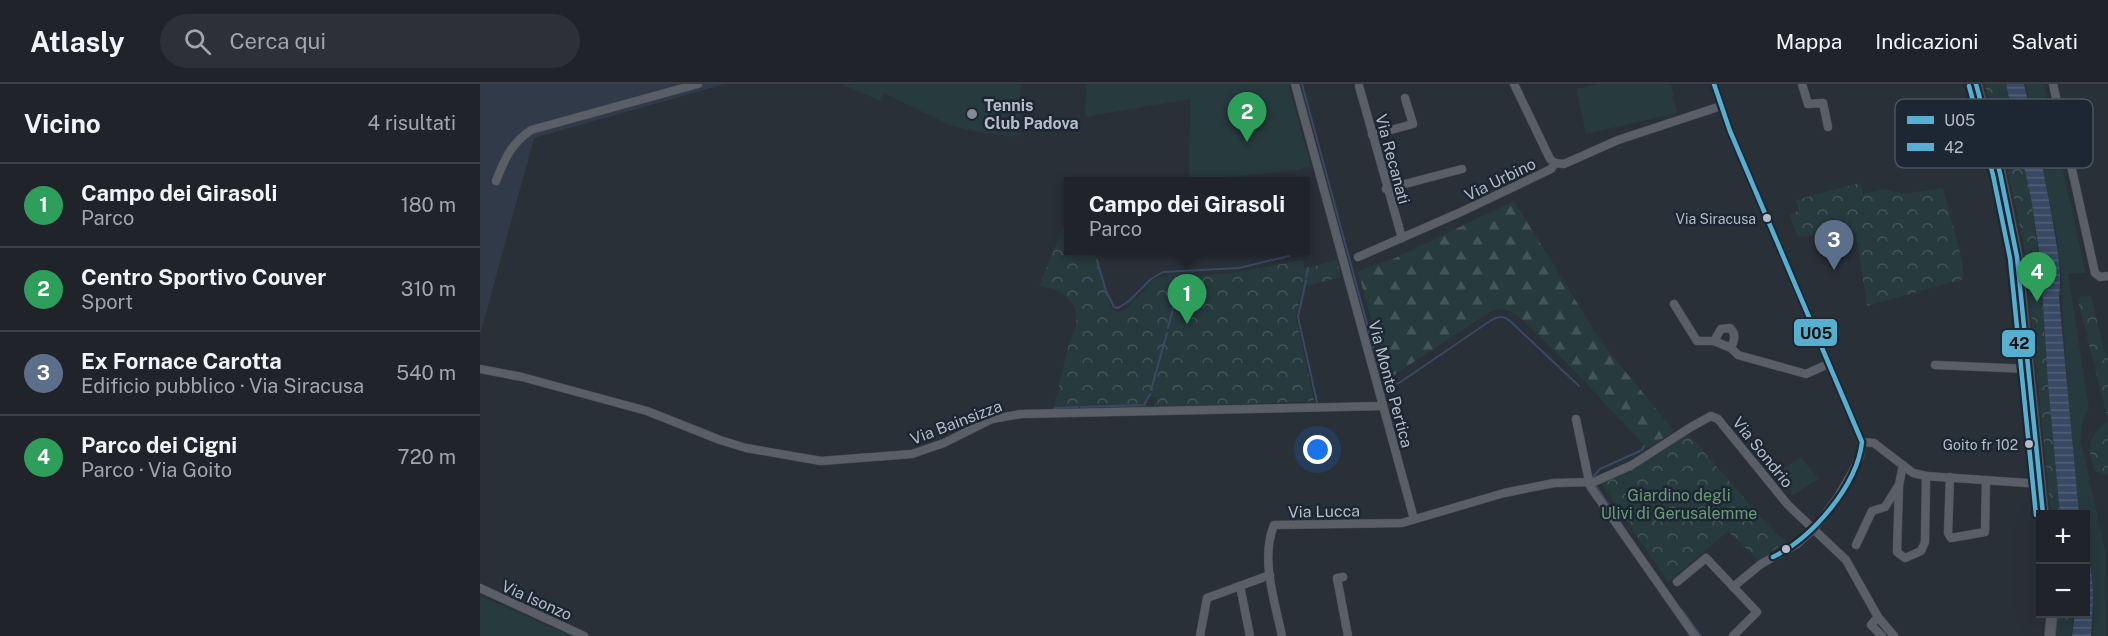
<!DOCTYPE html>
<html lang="it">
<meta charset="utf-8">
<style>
body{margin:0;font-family:"Public Sans",sans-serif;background:#2d3036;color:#f1f3f6}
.controls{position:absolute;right:18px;bottom:18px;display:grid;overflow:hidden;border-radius:0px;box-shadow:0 6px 24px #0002}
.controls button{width:54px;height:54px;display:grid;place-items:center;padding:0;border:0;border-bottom:2px solid #3d4147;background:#20242a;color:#f1f3f6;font:30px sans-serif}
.you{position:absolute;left:838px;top:366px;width:21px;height:21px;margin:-15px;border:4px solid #fff;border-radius:50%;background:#1a73e8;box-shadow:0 0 0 9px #1a73e833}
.badge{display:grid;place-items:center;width:39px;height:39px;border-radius:50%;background:#db2777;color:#fff;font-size:20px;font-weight:700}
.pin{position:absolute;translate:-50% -50px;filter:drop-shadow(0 2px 3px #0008)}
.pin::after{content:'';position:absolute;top:32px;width:21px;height:18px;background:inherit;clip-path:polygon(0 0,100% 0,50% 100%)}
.popup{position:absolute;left:584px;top:93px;width:246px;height:78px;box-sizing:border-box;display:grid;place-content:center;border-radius:0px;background:#20242a;filter:drop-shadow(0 2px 4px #0005);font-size:20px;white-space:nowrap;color:#a2a4a8}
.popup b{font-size:22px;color:#f1f3f6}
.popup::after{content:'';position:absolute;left:50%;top:100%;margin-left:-12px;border:12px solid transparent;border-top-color:#20242a}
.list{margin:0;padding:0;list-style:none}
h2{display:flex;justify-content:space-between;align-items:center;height:78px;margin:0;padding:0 24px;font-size:26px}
h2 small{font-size:20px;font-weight:400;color:#a2a4a8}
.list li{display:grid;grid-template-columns:39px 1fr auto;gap:18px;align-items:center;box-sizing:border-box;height:84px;padding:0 24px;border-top:2px solid #3d4147}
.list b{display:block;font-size:22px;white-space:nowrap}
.list p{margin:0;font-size:20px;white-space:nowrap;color:#a2a4a8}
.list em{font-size:20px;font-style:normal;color:#a2a4a8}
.icon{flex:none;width:33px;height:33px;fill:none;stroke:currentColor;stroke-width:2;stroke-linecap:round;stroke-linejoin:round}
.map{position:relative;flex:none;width:1628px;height:552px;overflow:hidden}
header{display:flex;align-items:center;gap:36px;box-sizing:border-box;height:84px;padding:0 30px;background:#20242a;border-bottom:2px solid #3d4147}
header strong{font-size:28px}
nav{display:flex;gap:33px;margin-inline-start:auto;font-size:21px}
.search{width:420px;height:54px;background:#2d3036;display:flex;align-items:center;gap:15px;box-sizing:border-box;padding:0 21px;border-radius:33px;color:#a2a4a8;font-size:22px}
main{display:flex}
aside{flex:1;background:#20242a}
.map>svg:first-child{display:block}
.airport{fill:#313a48}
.grass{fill:#273a3e}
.forest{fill:url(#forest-firs)}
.park{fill:url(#park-crowns)}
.water{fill:url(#water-rules)}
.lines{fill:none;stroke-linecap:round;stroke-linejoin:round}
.stream{stroke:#384963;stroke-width:2}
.minor-casing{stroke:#484c53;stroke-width:9}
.secondary-casing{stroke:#484c53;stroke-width:12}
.minor{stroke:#5a5e66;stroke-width:8}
.secondary{stroke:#595d64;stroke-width:10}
.bus-1-casing{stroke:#1d2633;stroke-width:9}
.bus-2-casing{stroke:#1d2633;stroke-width:9}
.bus-1{stroke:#57afd0;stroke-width:4.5}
.bus-2{stroke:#57afd0;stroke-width:4.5}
.poi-dot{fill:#848b96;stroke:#1d2633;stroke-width:2}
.bus-dot{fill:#b4bcc9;stroke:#1d2633;stroke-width:2}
.labels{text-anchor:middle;stroke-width:5;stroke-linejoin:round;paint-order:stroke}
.bus-label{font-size:14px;fill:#b4bcc9;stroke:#1d2633;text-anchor:end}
.poi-label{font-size:16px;font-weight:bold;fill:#b4bcc9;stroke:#1d2633;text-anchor:start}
.street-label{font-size:16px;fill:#b4bcc9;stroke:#1d2633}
.park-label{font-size:16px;fill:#6b9a76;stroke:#1d2633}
.key{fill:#1d2633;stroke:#4a5360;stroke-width:1.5}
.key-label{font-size:16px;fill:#b4bcc9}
.line-badge{stroke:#1d2633;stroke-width:2}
.pale-badge-label{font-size:16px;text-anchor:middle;font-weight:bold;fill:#111}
</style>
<header>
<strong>Atlasly</strong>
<div class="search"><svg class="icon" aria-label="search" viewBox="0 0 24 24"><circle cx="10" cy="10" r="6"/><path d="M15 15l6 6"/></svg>Cerca qui</div>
<nav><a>Mappa</a><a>Indicazioni</a><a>Salvati</a></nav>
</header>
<main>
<aside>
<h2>Vicino<small>4 risultati</small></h2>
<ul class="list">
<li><span class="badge" style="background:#2e9e5b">1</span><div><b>Campo dei Girasoli</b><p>Parco</p></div><em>180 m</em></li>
<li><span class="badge" style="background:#2e9e5b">2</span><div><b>Centro Sportivo Couver</b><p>Sport</p></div><em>310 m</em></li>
<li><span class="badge" style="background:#5c6f8a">3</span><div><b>Ex Fornace Carotta</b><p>Edificio pubblico · Via Siracusa</p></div><em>540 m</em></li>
<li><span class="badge" style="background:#2e9e5b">4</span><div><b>Parco dei Cigni</b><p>Parco · Via Goito</p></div><em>720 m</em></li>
</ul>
</aside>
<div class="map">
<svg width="1628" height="552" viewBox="0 0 1628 552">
<defs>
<pattern id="forest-firs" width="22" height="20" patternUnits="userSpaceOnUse" patternTransform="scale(1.5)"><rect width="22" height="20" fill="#273a3e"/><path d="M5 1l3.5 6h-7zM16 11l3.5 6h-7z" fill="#445559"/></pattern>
<pattern id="park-crowns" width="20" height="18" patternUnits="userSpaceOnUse" patternTransform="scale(1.5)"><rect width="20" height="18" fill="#273a3e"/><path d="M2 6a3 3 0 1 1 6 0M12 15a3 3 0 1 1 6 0" fill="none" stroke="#445559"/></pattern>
<pattern id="water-rules" width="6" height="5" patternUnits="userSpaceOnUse" patternTransform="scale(1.5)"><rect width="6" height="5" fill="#384963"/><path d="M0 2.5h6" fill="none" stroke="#526178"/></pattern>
</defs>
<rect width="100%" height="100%" fill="#2a3038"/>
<!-- airport -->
<polygon class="airport" points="0,0 245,0 54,54 0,251"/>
<!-- grass -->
<g class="grass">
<polygon points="362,0 541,0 537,53 500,48 471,42 404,9 400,17"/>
<polygon points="606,0 808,0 831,82 818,86 709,97 710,15 605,33"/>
<polygon points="1117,0 1191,0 1197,29 1106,50 1096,5"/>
<polygon points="1546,0 1564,0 1606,189 1588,189 1609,324 1603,335 1601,358 1626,469 1627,545 1626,552 1613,552 1614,530 1612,493 1606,467 1606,430 1598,430 1590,377 1587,288 1583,243 1582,199 1577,155"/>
<polygon points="1321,373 1338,395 1313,411 1297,389"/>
<polygon points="0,512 3,513 91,552 0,552"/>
</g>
<!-- forest -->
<polygon class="forest" points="1034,117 1122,259 1194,347 1167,364 1085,277 1036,230 1025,225 1011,227 911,293 906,289 878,187 913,175"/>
<!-- park -->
<g class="park">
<polygon points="1505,0 1527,0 1551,114 1561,193 1568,300 1580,430 1571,430 1544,160 1525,75"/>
<polygon points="1380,99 1383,110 1404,105 1424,110 1463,104 1483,180 1483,195 1387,222 1376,149 1318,153 1309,130 1319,127 1316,116"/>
<path d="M583,144L588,146V166L613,167L617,176L631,224L637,228L644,227L675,195L688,191L699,189L715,192L753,189L823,176L824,185L857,176L861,193L822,203L816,234L834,317L673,324L676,314L670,312L665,323L573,326L590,255C607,226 589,206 559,202Z"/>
<path d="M1611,212L1625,269L1628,275V391L1614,386C1607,357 1607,357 1628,336L1597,213Z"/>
<polygon points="1208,350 1294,448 1307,458 1278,476 1248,447 1188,498 1121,399 1168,377"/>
<polygon points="1579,530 1594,530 1591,552 1576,552"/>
</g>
<!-- water -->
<g class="water">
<path d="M1526,0H1544C1555,48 1566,96 1574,145C1578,168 1582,190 1579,213L1599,430H1580L1568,300L1560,173L1551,114Z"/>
<path d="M1606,468C1616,494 1613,524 1611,552H1592L1595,530H1606Z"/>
</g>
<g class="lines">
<!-- stream -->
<g class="stream">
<path d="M822,0L900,288L905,300L908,301L919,299L1010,237C1018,232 1024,231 1031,238L1099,302"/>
<polyline points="617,176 626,207 634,223 638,224 649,217 671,195 683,188 759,184 809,172"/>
<polyline points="826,193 828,184"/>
<polyline points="826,196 818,233 837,318"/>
<polyline points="688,244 702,191"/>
<polyline points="671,306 687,249"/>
<polyline points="601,323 664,321 670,310"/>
<polyline points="575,324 598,323"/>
<polyline points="1113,393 1120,385 1162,366 1164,362"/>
<polyline points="1117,403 1148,450"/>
<polyline points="1606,468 1607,462"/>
<polyline points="1202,526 1221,552"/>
</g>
<!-- minor casing -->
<g class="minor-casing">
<g id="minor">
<polyline points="815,0 934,435"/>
<polyline points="1034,0 1070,75 1075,79"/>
<polyline points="1234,0 1250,47 1382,358 1380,372 1373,387 1356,416 1334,445 1317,460 1281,480 1253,503"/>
<polyline points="1322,0 1328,20 1343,19 1348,43"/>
<polyline points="1573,0 1615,189 1620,193 1628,192"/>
<polyline points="879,2 922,154"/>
<polyline points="892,51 933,40 925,14"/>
<polyline points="1075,79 1084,80 1138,56 1241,22"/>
<path d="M16,97C25,74 31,60 51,46L218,0"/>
<polyline points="906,105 982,85"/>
<polyline points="878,173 981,128 1071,85 1075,79"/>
<polyline points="1194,220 1217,257 1234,257"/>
<path d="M1251,264C1254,256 1257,251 1250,244L1241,245L1234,257L1251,264L1258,271L1326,290L1348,280"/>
<polyline points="1455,281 1549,285"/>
<polyline points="0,285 42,293 167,327 240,356 266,364 341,377 432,370 464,359 512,335 541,330 903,322"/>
<polyline points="1096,335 1110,402 1215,552"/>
<polyline points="1382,358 1394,359 1433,389 1446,392 1560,400"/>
<polyline points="1470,393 1468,449 1471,454 1505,448 1506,396"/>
<polyline points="1419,401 1423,381"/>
<polyline points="1376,461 1392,427 1405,423 1419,401 1417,468 1425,474 1441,467 1445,458 1446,392"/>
<polyline points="863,493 857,494 868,552"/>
<polyline points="1197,498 1226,474 1277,528 1253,552"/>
<polyline points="760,502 770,552"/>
<polyline points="0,504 104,552"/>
<polyline points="1398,533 1391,541 1402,552"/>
<polyline points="720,552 727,514 790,491"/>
<path d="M802,552C795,518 780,475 794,441L922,439L1024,409L1074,399L1114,398L1152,381L1211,343L1231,332L1238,335L1308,421L1366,476L1398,533L1414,552"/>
</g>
</g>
<!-- secondary casing -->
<g class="secondary-casing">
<g id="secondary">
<polyline points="1496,0 1520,89 1537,173 1563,430"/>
<polyline points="1570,552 1572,530"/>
</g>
</g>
<!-- minor -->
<use href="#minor" class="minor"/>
<!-- secondary -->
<use href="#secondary" class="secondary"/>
<!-- bus-1 casing -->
<g class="bus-1-casing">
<g id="bus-1">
<path d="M1234,0L1250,47L1382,358C1377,402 1332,454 1293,473"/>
<polyline points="1496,0 1520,89 1537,173 1563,430"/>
</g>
</g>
<!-- bus-2 casing -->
<g class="bus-2-casing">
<polyline id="bus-2" points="1489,2 1513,91 1530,174 1556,431"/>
</g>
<!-- bus-1 -->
<use href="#bus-1" class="bus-1"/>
<!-- bus-2 -->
<use href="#bus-2" class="bus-2"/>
</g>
<!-- markers -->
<circle class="poi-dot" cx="492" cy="30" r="6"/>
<g class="bus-dot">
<circle cx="1287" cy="134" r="5"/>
<circle cx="1549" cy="360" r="5"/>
<circle cx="1306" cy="465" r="5"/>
</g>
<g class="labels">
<!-- bus labels -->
<g class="bus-label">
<text x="1276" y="140">Via Siracusa</text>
<text x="1538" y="366">Goito fr 102</text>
</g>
<!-- poi labels -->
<g class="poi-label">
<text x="504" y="27">Tennis<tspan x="504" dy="18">Club Padova</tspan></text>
</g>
<!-- street labels -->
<g class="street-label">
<text transform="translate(913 75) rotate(75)" y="6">Via Recanati</text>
<text transform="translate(1020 95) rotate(-26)" y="6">Via Urbino</text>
<text transform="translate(911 300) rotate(75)" y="6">Via Monte Pertica</text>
<text transform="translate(476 338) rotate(-21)" y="6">Via Bainsizza</text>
<text transform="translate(1283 368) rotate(51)" y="6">Via Sondrio</text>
<text transform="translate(844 427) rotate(-1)" y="6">Via Lucca</text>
<text transform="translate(57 516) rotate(24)" y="6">Via Isonzo</text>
</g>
<!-- park labels -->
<g class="park-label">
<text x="1199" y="417">Giardino degli<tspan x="1199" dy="18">Ulivi di Gerusalemme</tspan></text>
</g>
</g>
<!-- legend -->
<rect x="1415" y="15" width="198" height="69" rx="9" class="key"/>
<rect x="1427" y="32" width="27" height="8" fill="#57afd0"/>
<rect x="1427" y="59" width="27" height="8" fill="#57afd0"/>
<g class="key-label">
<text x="1464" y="42">U05</text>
<text x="1464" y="69">42</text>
</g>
<g class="line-badge">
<rect x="1313" y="234" width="45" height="29" rx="6" fill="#57afd0"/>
<rect x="1521" y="245" width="35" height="29" rx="6" fill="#57afd0"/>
</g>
<g class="pale-badge-label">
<text x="1336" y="255">U05</text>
<text x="1539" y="265">42</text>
</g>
</svg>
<div class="controls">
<button>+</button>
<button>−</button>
</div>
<div class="you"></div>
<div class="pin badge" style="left:707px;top:240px;background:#2e9e5b">1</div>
<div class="popup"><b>Campo dei Girasoli</b>Parco</div>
<div class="pin badge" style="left:767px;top:58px;background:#2e9e5b">2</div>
<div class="pin badge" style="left:1354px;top:186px;background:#5c6f8a">3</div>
<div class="pin badge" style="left:1557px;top:218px;background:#2e9e5b">4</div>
</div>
</main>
